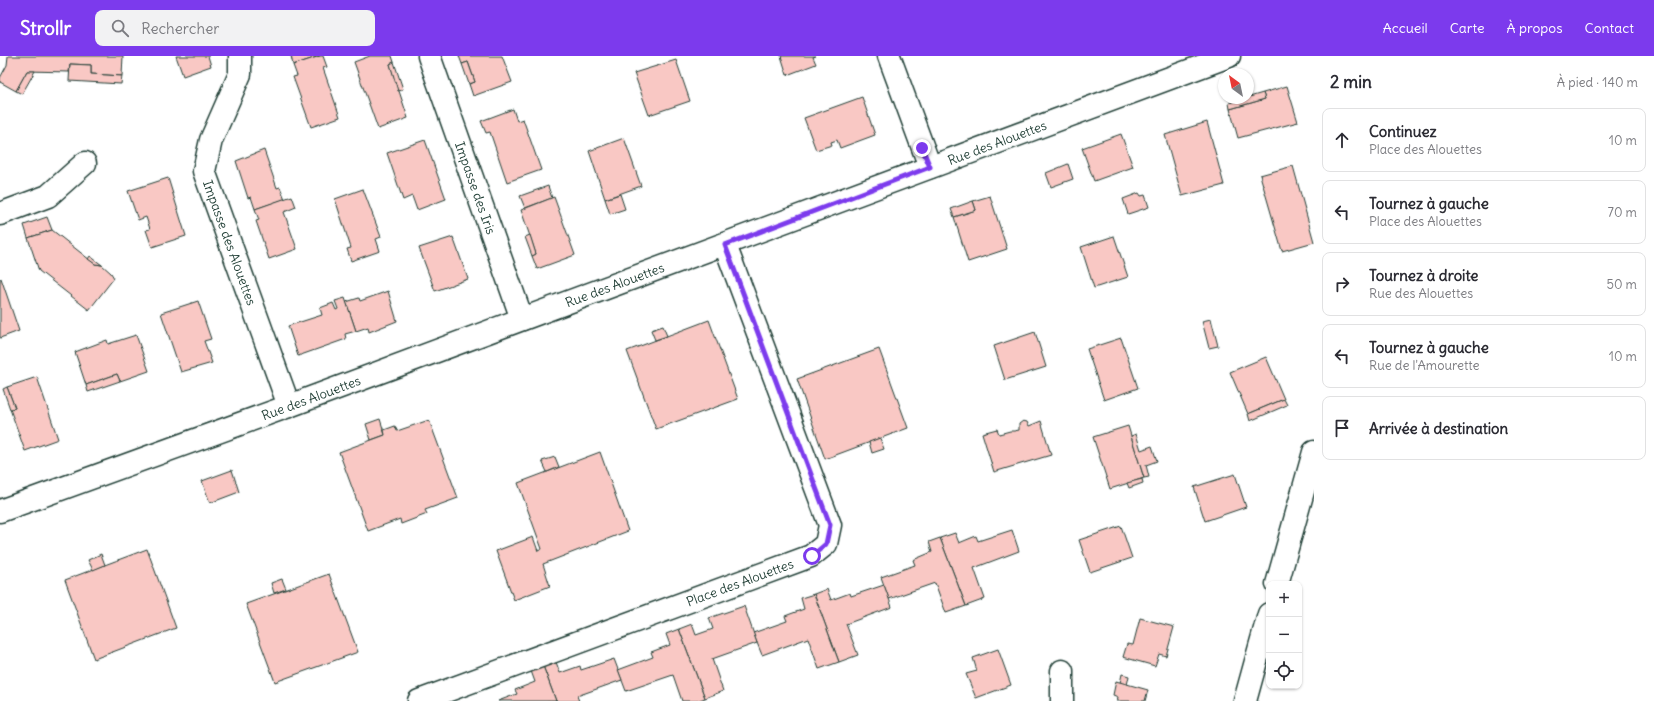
<!DOCTYPE html>
<html lang="fr">
<meta charset="utf-8">
<style>
body{margin:0;font-family:Delius,sans-serif;background:#f2f2f3;color:#2b2b33}
.controls{position:absolute;right:12px;bottom:12px;display:grid;overflow:hidden;border-radius:8px;box-shadow:0 1px 3px #0004}
.controls button{width:36px;height:36px;display:grid;place-items:center;padding:0;border:0;border-bottom:1px solid #e1e1e2;background:#fff;color:#2b2b33;font:20px sans-serif}
.compass{position:absolute;left:1218px;top:12px;width:36px;height:36px;border-radius:50%;background:#fff;box-shadow:0 1px 3px #0004;rotate:327deg}
.stop{position:absolute;width:12px;height:12px;margin:-9px;border:3px solid #7c3aed;border-radius:50%;background:#fff}
.stop.end{background:#7c3aed;border-color:#fff;box-shadow:0 1px 4px #0008}
.list{margin:0;padding:0;list-style:none}
h2{display:flex;justify-content:space-between;align-items:center;height:52px;margin:0;padding:0 16px;font-size:17px}
h2 small{font-size:13px;font-weight:400;color:#7c7c81}
.list li{display:grid;grid-template-columns:26px 1fr auto;gap:12px;align-items:center;box-sizing:border-box;height:64px;margin:0 8px 8px;padding:0 8px;border:1px solid #e1e1e2;border-radius:8px}
.list b{display:block;font-size:15px;white-space:nowrap}
.list p{margin:0;font-size:13px;white-space:nowrap;color:#7c7c81}
.list em{font-size:13px;font-style:normal;color:#7c7c81}
.icon{flex:none;width:22px;height:22px;fill:none;stroke:currentColor;stroke-width:2;stroke-linecap:round;stroke-linejoin:round}
.map{position:relative;flex:none;width:1314px;height:645px;overflow:hidden}
header{display:flex;align-items:center;gap:24px;box-sizing:border-box;height:56px;padding:0 20px;background:#7c3aed;color:#fff}
header strong{font-size:19px}
nav{display:flex;gap:22px;margin-inline-start:auto;font-size:14px}
.search{width:280px;height:36px;background:#f2f2f3;display:flex;align-items:center;gap:10px;box-sizing:border-box;padding:0 14px;border-radius:8px;color:#7c7c81;font-size:15px}
main{display:flex}
aside{flex:1;background:#fff}
.map>svg:first-child{display:block}
.building{fill:#f9c8c4;stroke:#1f3d34}
.lines{fill:none;stroke-linecap:round;stroke-linejoin:round}
.minor-casing{stroke:#1f3d34;stroke-width:25}
.minor{stroke:#fff;stroke-width:22}
.route{stroke:#7c3aed;stroke-width:5}
.labels{text-anchor:middle;stroke-width:3.5;stroke-linejoin:round;paint-order:stroke}
.street-label{font-size:13px;fill:#1f3d34;stroke:#fff}
</style>
<header>
<strong>Strollr</strong>
<div class="search"><svg class="icon" aria-label="search" viewBox="0 0 24 24"><circle cx="10" cy="10" r="6"/><path d="M15 15l6 6"/></svg>Rechercher</div>
<nav><a>Accueil</a><a>Carte</a><a>À propos</a><a>Contact</a></nav>
</header>
<main>
<div class="map">
<svg width="1314" height="645" viewBox="0 0 1314 645">
<rect width="100%" height="100%" fill="#fff"/>
<filter id="ink" filterUnits="userSpaceOnUse"><feTurbulence type="fractalNoise" baseFrequency=".025" numOctaves="2"/><feDisplacementMap in="SourceGraphic" scale="8" xChannelSelector="R" yChannelSelector="G"/><feConvolveMatrix kernelMatrix="1 2 1 2 8 2 1 2 1" color-interpolation-filters="sRGB"/></filter>
<g filter="url(#ink)">
<!-- building -->
<g class="building">
<polygon points="8,0 123,0 122,20 91,18 91,9 70,8 69,16 27,15 16,35 0,26 0,22 7,9"/>
<polygon points="176,0 208,0 211,10 183,20"/>
<polygon points="291,0 320,0 293,9"/>
<polygon points="320,0 323,0 327,11 323,12 340,61 311,71 293,21 297,20 293,9"/>
<polygon points="370,0 392,0 394,6 390,8 408,62 378,73 354,6"/>
<polygon points="459,0 502,0 512,26 473,40 469,28 475,26 468,6 462,8"/>
<polygon points="781,0 816,0 813,1 816,8 787,19"/>
<polygon points="676,4 690,45 649,59 634,17"/>
<polygon points="394,6 403,33 398,35 390,8"/>
<polygon points="468,6 475,26 469,28 462,8"/>
<polygon points="70,8 91,9 91,18 122,20 121,28 69,25"/>
<polygon points="27,15 35,15 22,38 16,35"/>
<polygon points="1287,30 1298,66 1238,82 1230,53 1265,43 1263,37"/>
<polygon points="1263,37 1265,43 1230,53 1229,47"/>
<polygon points="862,41 875,79 840,92 837,84 831,86 832,89 816,94 804,62"/>
<polygon points="513,53 517,65 523,63 541,114 507,126 490,76 486,77 481,65"/>
<polygon points="1207,66 1224,129 1182,140 1165,79"/>
<polygon points="1121,78 1133,111 1094,125 1082,92"/>
<polygon points="624,82 641,130 605,143 589,95"/>
<polygon points="425,84 446,143 417,154 412,140 403,144 387,97"/>
<polygon points="264,94 277,132 280,131 285,143 255,153 251,141 248,142 236,105"/>
<polygon points="1068,108 1073,123 1051,131 1046,117"/>
<polygon points="1293,110 1314,186 1282,195 1260,119"/>
<polygon points="168,122 186,180 152,191 146,174 150,173 146,161 138,164 128,135"/>
<polygon points="548,130 552,142 525,152 520,140"/>
<polygon points="363,133 381,181 376,183 380,195 351,205 347,193 351,192 335,143"/>
<polygon points="1139,137 1141,140 1145,139 1149,151 1128,158 1123,143"/>
<polygon points="620,138 625,153 610,158 605,143"/>
<polygon points="292,140 296,151 284,156 297,193 269,203 256,165 259,164 255,153"/>
<polygon points="990,140 1007,193 968,206 954,161 976,154 973,145"/>
<polygon points="554,141 575,199 537,213 532,200 536,198 521,154"/>
<polygon points="973,145 976,154 954,161 951,153"/>
<polygon points="47,161 52,174 28,182 24,169"/>
<polygon points="52,174 95,208 102,209 111,217 114,222 89,254 39,215 28,182"/>
<polygon points="530,179 536,198 532,200 525,181"/>
<polygon points="1114,180 1128,221 1094,232 1081,191"/>
<polygon points="453,181 468,223 435,235 419,192"/>
<polygon points="90,200 102,209 95,208 88,203"/>
<polygon points="1,222 19,275 0,282 0,223"/>
<polygon points="388,235 397,265 369,276 368,271 356,275 346,246 359,242 360,245"/>
<polygon points="345,242 356,275 345,278 346,283 298,300 288,270 322,259 320,252 333,247 336,254 338,253 335,245"/>
<polygon points="198,245 211,283 204,285 212,307 181,316 161,257"/>
<polygon points="1211,263 1218,290 1209,292 1202,265"/>
<polygon points="709,264 738,343 656,373 627,295"/>
<polygon points="663,270 667,280 655,284 651,274"/>
<polygon points="1035,276 1046,311 1005,324 994,290"/>
<polygon points="136,279 149,315 120,325 117,318 86,329 75,296 107,284 108,288"/>
<polygon points="1121,282 1138,332 1104,344 1087,293"/>
<polygon points="879,293 908,372 825,403 797,323"/>
<polygon points="1266,301 1284,343 1248,358 1230,316"/>
<polygon points="117,318 120,325 88,336 86,329"/>
<polygon points="37,321 58,383 25,395 10,353 15,352 7,331"/>
<polygon points="7,331 15,352 10,353 3,333"/>
<polygon points="1284,343 1287,349 1250,365 1248,358"/>
<polygon points="380,363 385,379 371,384 366,368"/>
<polygon points="429,364 458,442 425,454 427,458 401,468 400,463 368,475 339,396 385,379 384,374 395,370 397,375"/>
<polygon points="1023,365 1027,366 1029,370 1041,365 1051,399 994,416 982,377 997,373 999,378 1010,375 1014,375 1019,374 1019,368"/>
<polygon points="1128,370 1144,422 1110,433 1093,381"/>
<polygon points="1136,378 1141,394 1152,390 1157,405 1146,409 1149,421 1144,422 1131,380"/>
<polygon points="880,382 884,393 872,397 869,386"/>
<polygon points="600,396 628,475 543,508 550,530 514,544 496,495 533,481 538,495 542,493 518,427"/>
<polygon points="555,401 559,411 547,416 542,405"/>
<polygon points="232,414 239,436 210,447 202,425"/>
<polygon points="1235,418 1246,451 1205,465 1194,431"/>
<polygon points="1142,423 1143,427 1129,432 1127,427"/>
<polygon points="1121,470 1132,502 1090,516 1079,484"/>
<polygon points="1012,474 1019,495 974,512 985,543 966,550 940,482 955,477 959,487 976,480 978,485"/>
<polygon points="940,482 966,550 946,557 935,527 889,543 881,521 915,509 913,504 932,496 929,486"/>
<polygon points="147,493 176,572 94,603 65,524"/>
<polygon points="101,498 105,509 93,514 88,504"/>
<polygon points="329,518 358,596 275,626 246,548"/>
<polygon points="282,523 286,533 274,537 271,527"/>
<polygon points="884,529 892,551 846,568 858,599 839,606 814,538 827,533 831,544 850,537 851,540"/>
<polygon points="814,538 839,606 819,613 808,582 762,599 753,577 787,565 785,560 804,553 801,542"/>
<polygon points="744,550 757,587 712,603 723,635 705,642 679,573 692,568 696,579 713,573 709,562"/>
<polygon points="1140,562 1174,571 1166,600 1159,598 1155,610 1123,601 1127,588 1133,589"/>
<polygon points="679,573 705,642 697,645 682,645 673,619 626,635 618,614 653,601 651,596 670,589 666,578"/>
<polygon points="998,593 1011,629 976,642 966,618 977,615 973,602"/>
<polygon points="614,603 622,624 577,640 579,645 556,645 543,610 556,606 560,617 580,610 581,614"/>
<polygon points="543,610 556,645 498,645 517,638 515,634 535,626 531,615"/>
<polygon points="1122,618 1129,620 1127,629 1120,627"/>
<polygon points="1116,625 1148,634 1145,645 1117,645 1118,641 1113,639"/>
</g>
<g class="lines">
<!-- minor casing -->
<g class="minor-casing">
<g id="minor">
<path id="s1" d="M240,0V18L211,84L204,115L289,350"/>
<path id="s2" d="M429,0L522,263"/>
<polyline points="889,0 930,111"/>
<polyline points="0,158 48,140 85,107"/>
<path id="s3" d="M0,455L289,350L1229,0"/>
<polyline points="1277,528 1314,396"/>
<path id="s4" d="M419,645L811,500L826,488L830,469L725,189"/>
<polyline points="1062,645 1062,615"/>
<polyline points="1245,645 1269,558"/>
</g>
</g>
<!-- minor -->
<use href="#minor" class="minor"/>
</g>
</g>
<g class="lines" filter="url(#ink)">
<!-- route -->
<polyline class="route" points="812,500 826,488 830,469 725,189 930,111 922,92"/>
</g>
<g class="labels">
<!-- street labels -->
<g class="street-label">
<text dy="5" stroke="none"><textPath href="#s3" startOffset="1063">Rue des Alouettes</textPath></text>
<text dy="5" stroke="none"><textPath href="#s2" startOffset="140">Impasse des Iris</textPath></text>
<text dy="5" stroke="none"><textPath href="#s1" startOffset="198">Impasse des Alouettes</textPath></text>
<text dy="5" stroke="none"><textPath href="#s3" startOffset="655">Rue des Alouettes</textPath></text>
<text dy="5" stroke="none"><textPath href="#s3" startOffset="331">Rue des Alouettes</textPath></text>
<text dy="5" stroke="none"><textPath href="#s4" startOffset="342">Place des Alouettes</textPath></text>
</g>
</g>
</svg>
<div class="controls">
<button>+</button>
<button>−</button>
<button><svg class="icon" aria-label="locate" viewBox="0 0 24 24"><circle cx="12" cy="12" r="6"/><path d="M12 2v4M12 18v4M2 12h4M18 12h4"/></svg></button>
</div>
<svg class="compass" viewBox="-18 -18 36 36"><path d="M0-13l5 13h-10z" fill="#e53935"/><path d="M0 13l5-13h-10z" fill="#7c7c81"/></svg>
<div class="stop" style="left:812px;top:500px"></div>
<div class="stop end" style="left:922px;top:92px"></div>
</div>
<aside>
<h2>2 min<small>À pied · 140 m</small></h2>
<ul class="list">
<li><svg class="icon" aria-label="ahead" viewBox="0 0 24 24"><path d="M12 20V5M6 11l6-6 6 6"/></svg><div><b>Continuez</b><p>Place des Alouettes</p></div><em>10 m</em></li>
<li><svg class="icon" aria-label="left" viewBox="0 0 24 24"><path d="M17 20v-9H6M10 6l-5 5 5 5"/></svg><div><b>Tournez à gauche</b><p>Place des Alouettes</p></div><em>70 m</em></li>
<li><svg class="icon" aria-label="right" viewBox="0 0 24 24"><path d="M7 20v-9h11M14 6l5 5-5 5"/></svg><div><b>Tournez à droite</b><p>Rue des Alouettes</p></div><em>50 m</em></li>
<li><svg class="icon" aria-label="left" viewBox="0 0 24 24"><path d="M17 20v-9H6M10 6l-5 5 5 5"/></svg><div><b>Tournez à gauche</b><p>Rue de l'Amourette</p></div><em>10 m</em></li>
<li><svg class="icon" aria-label="arrive" viewBox="0 0 24 24"><path d="M6 21V4h12l-3 4 3 4H6"/></svg><div><b>Arrivée à destination</b></div></li>
</ul>
</aside>
</main>
